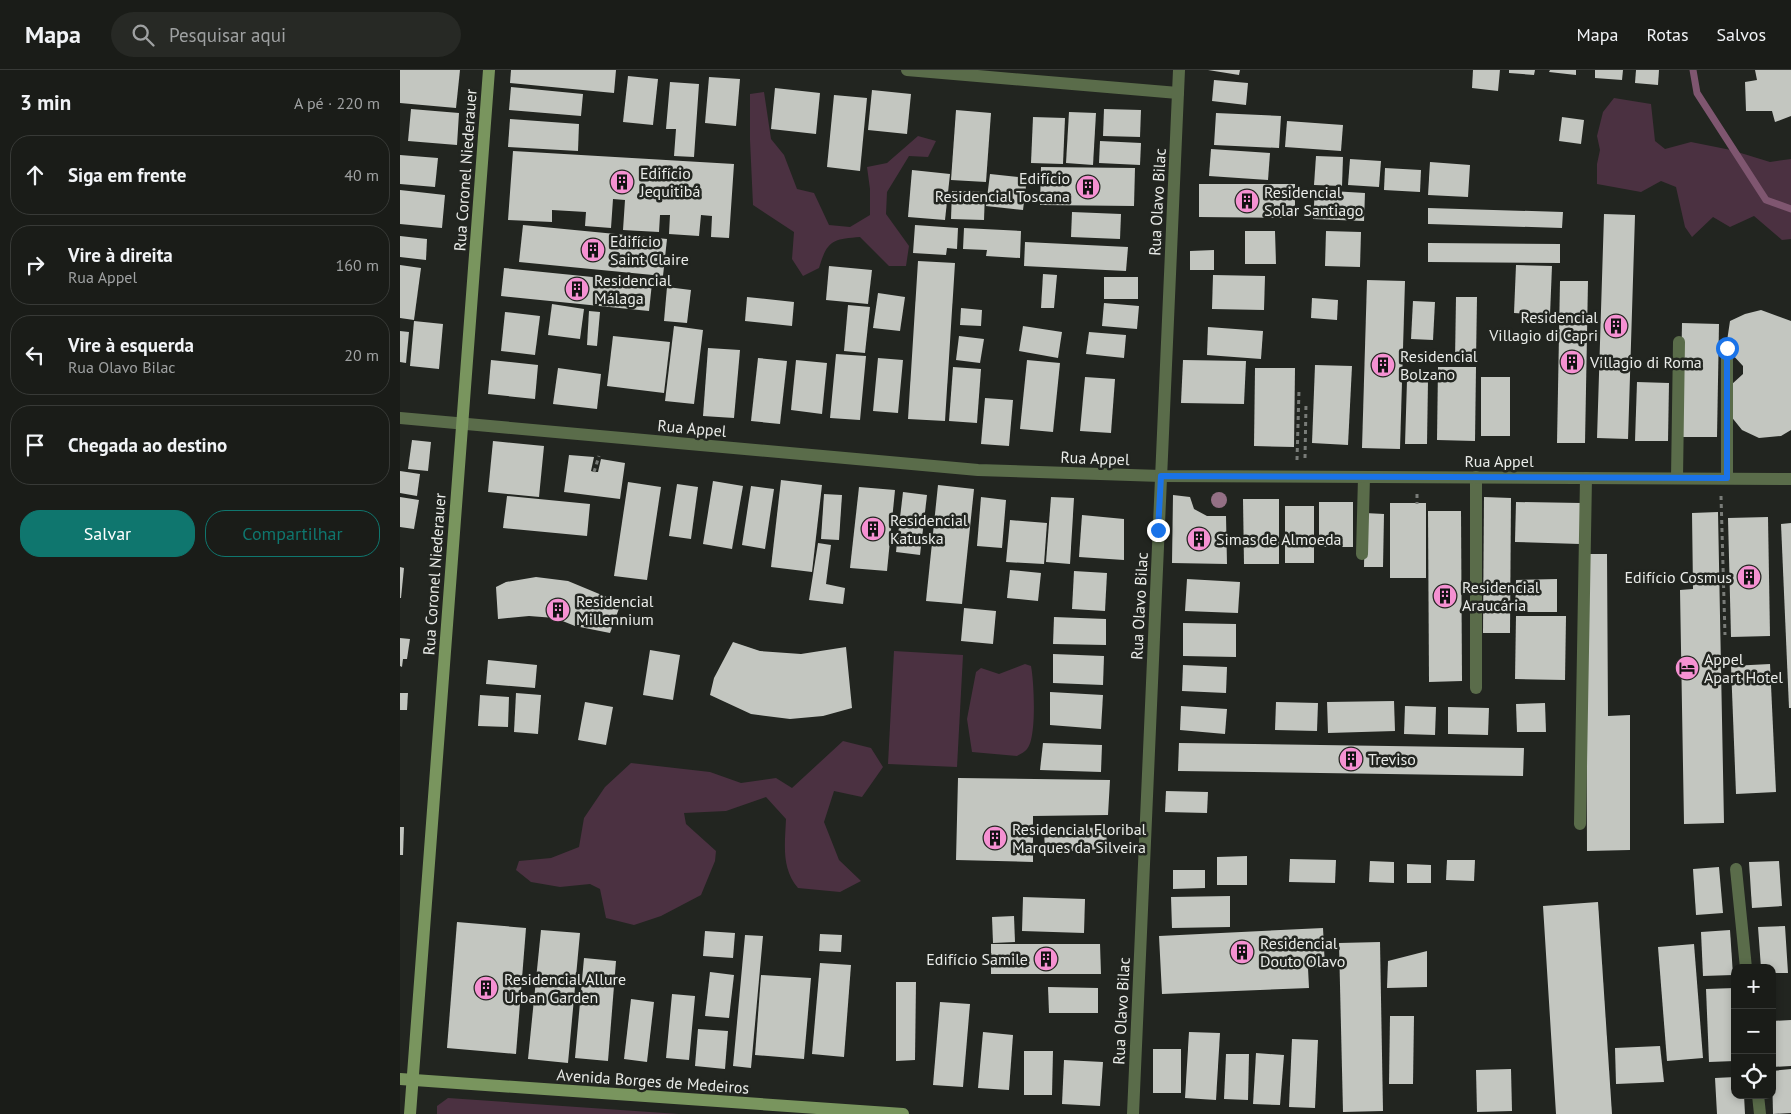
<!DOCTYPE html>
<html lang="pt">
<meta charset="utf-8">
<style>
body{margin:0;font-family:"PT Sans",sans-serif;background:#272925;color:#f1f3f6}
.controls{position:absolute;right:15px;bottom:15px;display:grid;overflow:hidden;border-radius:10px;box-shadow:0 2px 8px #0003}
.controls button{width:45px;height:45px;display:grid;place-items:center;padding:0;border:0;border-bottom:1px solid #383a37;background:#1a1c18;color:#f1f3f6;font:25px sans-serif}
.stop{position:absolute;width:15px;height:15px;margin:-11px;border:4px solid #1a73e8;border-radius:50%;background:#fff}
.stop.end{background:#1a73e8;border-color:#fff;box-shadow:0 1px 5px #0008}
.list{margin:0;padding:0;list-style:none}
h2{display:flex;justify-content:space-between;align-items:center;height:65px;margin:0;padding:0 20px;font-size:21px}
h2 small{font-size:16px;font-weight:400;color:#9fa1a2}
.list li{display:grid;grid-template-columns:32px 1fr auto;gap:15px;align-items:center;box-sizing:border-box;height:80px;margin:0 10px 10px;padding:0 10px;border:1px solid #383a37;border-radius:20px}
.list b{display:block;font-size:19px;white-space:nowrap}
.list p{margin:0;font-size:16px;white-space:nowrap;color:#9fa1a2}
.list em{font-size:16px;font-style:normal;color:#9fa1a2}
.actions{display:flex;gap:10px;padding:15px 20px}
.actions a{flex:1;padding:11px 0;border:1px solid #0f766e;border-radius:20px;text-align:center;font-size:18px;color:#0f766e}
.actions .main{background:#0f766e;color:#fff}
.icon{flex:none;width:28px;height:28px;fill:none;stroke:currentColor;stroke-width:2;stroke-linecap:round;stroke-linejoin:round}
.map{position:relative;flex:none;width:1391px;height:1044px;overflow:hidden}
header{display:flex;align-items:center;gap:30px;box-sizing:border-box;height:70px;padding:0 25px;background:#1a1c18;border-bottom:1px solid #383a37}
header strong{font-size:24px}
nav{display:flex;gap:28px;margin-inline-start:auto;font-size:18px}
.search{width:350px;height:45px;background:#272925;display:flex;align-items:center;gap:12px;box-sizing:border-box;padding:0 18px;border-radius:28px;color:#9fa1a2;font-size:19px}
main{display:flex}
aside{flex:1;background:#1a1c18}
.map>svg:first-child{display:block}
.green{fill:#4b3141}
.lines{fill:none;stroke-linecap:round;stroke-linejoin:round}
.stream{stroke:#7f5670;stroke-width:7}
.building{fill:#c3c6c0}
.path{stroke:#797c78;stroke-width:3;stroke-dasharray:4 4;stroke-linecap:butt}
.lane{stroke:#5a6c4a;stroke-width:12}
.street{stroke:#5a6c4a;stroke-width:12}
.secondary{stroke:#79955e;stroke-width:12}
.tree{fill:#947085}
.route{stroke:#1a73e8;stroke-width:6}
.labels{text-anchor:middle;stroke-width:5;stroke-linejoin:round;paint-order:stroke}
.street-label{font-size:16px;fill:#e9ebe8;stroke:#222520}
.poi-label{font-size:16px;fill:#e9ebe8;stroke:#222520;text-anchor:start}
</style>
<header>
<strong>Mapa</strong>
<div class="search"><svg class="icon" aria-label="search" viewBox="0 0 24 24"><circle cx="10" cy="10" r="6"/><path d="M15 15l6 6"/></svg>Pesquisar aqui</div>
<nav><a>Mapa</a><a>Rotas</a><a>Salvos</a></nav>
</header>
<main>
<aside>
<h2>3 min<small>A pé · 220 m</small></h2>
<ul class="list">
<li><svg class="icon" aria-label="ahead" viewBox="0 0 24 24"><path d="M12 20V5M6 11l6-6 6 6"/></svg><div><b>Siga em frente</b></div><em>40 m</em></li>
<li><svg class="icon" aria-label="right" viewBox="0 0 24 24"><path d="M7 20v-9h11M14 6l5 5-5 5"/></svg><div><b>Vire à direita</b><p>Rua Appel</p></div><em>160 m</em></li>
<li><svg class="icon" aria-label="left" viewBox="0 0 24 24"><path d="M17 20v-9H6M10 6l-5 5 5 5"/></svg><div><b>Vire à esquerda</b><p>Rua Olavo Bilac</p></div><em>20 m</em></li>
<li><svg class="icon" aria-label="arrive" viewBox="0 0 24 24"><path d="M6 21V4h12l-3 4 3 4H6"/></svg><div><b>Chegada ao destino</b></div></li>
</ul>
<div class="actions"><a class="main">Salvar</a><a>Compartilhar</a></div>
</aside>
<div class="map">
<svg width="1391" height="1044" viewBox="0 0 1391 1044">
<rect width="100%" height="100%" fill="#222520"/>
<!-- green -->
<g class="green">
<path d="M364,22L371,69L384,85L397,119L414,123L429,155L450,157L470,145V119L467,97L487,93L518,66L536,71L528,87L509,86L487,122L486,144L509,176L506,196H489L460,167C432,169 427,171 419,198L403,206L392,189L394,162L353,135L350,70V24Z"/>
<polygon points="1214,28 1251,34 1255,71 1265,79 1291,72 1331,80 1370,92 1391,89 1391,169 1382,170 1354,146 1330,157 1313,147 1292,167 1285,157 1276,117 1261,111 1241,122 1197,114 1197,94 1200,80 1197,66 1203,42"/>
<polygon points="494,581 563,585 557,697 488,694"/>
<path d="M625,594L631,596C634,611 637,668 627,679C625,682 620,684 617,686L572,682L567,649L576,602L581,598L599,604Z"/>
<path d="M443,671L471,678L483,697L462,727L434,721L424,752L439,790L461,811L440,822L398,818C381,798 385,774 386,749L366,727L326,741L284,743L286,754L316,781L315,791L301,825L261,846L234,855L206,848L200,819L190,814L160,817L131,812L116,800L119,791L151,788L179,777L184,748L205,717L231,693L310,702L341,713L376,708L392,718Z"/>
<polygon points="48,1028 279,1044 37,1044 37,1036"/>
</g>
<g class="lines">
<!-- stream -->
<polyline class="stream" points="1293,0 1297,23 1366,130 1391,139"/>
</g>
<!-- building -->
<g class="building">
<polygon points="0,0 60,0 56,38 0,33"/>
<polygon points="111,0 216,0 214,23 110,13"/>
<polygon points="808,0 840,0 839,5"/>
<polygon points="1073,0 1100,0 1098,21 1072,18"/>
<polygon points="1109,0 1135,0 1134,5 1109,3"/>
<polygon points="1150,0 1176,0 1176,5 1149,2"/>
<polygon points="1195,0 1223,0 1222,10 1195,8"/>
<polygon points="1236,0 1259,0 1258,15 1235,13"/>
<polygon points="1355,0 1391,0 1391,46 1375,52 1372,41 1346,41 1345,12 1357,10"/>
<polygon points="228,6 258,9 253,55 223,52"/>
<polygon points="309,7 340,9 336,56 305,53"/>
<polygon points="814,10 848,13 846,35 812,31"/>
<polygon points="270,12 299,14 294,87 274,86 276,59 266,59"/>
<polygon points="111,17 183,24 181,46 109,40"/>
<polygon points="375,18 420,23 416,64 371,59"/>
<polygon points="472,20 511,24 507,64 468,60"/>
<polygon points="434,25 467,28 460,101 427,97"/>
<polygon points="11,39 59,43 57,75 8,71"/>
<polygon points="704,39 741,40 740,67 703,66"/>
<polygon points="556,40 591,43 586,112 551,110"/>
<polygon points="669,42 696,43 693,95 666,93"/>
<polygon points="816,43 881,46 879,78 814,75"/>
<polygon points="633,47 665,48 663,94 631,93"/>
<polygon points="1162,47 1184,50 1181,74 1159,71"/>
<polygon points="110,49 179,54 178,81 108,77"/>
<polygon points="887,51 943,55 941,81 885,77"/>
<polygon points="700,71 741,73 740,95 699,93"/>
<polygon points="811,79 870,83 868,110 809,106"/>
<polygon points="113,81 334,94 329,168 311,167 312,146 301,145 299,166 269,164 270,145 260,145 259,162 223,160 225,130 213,129 211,158 185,156 186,142 152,140 152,152 108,150"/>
<polygon points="0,85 38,88 35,117 0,114"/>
<polygon points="916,86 943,87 942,116 914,115"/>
<polygon points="950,89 981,91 979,117 948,115"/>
<polygon points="1030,92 1070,95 1068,127 1028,125"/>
<polygon points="641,97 735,98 734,136 640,135"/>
<polygon points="985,98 1021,100 1020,122 984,120"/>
<polygon points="512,100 550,104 545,150 508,147"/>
<polygon points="590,104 627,108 623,140 586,136"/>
<polygon points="799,114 895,114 895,148 799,147"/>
<polygon points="0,120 45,125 42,158 0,154"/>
<polygon points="915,120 965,123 964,151 913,149"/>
<polygon points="552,121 585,122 584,150 551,149"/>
<polygon points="1028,138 1163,142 1162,158 1028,154"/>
<polygon points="672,142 721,144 720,169 671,167"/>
<polygon points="1204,144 1235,145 1228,369 1197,368"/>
<polygon points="123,155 267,169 263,206 119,192"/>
<polygon points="515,155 558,158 557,179 547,178 546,185 513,183"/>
<polygon points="564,158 621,161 620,188 586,186 587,180 563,179"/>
<polygon points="845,161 875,161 876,194 845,194"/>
<polygon points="926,161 961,162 960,197 925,196"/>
<polygon points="0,166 27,169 26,190 0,187"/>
<polygon points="625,172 728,177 726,201 624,196"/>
<polygon points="1028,173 1160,174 1160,193 1028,192"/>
<polygon points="814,180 814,200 790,200 790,181"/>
<polygon points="518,191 555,193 545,351 508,349"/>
<polygon points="0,195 21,198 14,250 0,248"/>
<polygon points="1116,195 1152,196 1150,245 1114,243"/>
<polygon points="429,196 472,200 468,234 426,230"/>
<polygon points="104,198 252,213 249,241 101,226"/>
<polygon points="643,204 657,205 654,238 641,238"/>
<polygon points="813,205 865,206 864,240 812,239"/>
<rect x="704" y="207" width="34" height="22"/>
<polygon points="967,210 1005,211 1000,379 962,378"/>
<polygon points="1160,211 1188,211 1185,373 1157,373"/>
<polygon points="267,217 291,220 287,253 264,251"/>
<polygon points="478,223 505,227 500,261 473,258"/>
<polygon points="347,227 394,232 392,256 345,251"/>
<polygon points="1056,227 1077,227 1076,290 1055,290"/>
<polygon points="912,228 938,230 937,250 911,248"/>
<polygon points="1013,231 1035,232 1033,270 1011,269"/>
<polygon points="704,233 739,236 737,259 702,256"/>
<polygon points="152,234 184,239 180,269 148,265"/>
<polygon points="448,235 470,237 465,283 444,281"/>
<polygon points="561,238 582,240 581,256 560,255"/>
<polygon points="1361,240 1391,251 1391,360 1381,366 1359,368 1342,360 1330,345 1331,315 1343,304 1343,296 1331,283 1327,271 1330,251 1345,244"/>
<polygon points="189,241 200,242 197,276 187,275"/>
<polygon points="105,242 140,246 135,285 101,281"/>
<polygon points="14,251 43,254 39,299 10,296"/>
<polygon points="1282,253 1319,254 1317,367 1280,367"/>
<polygon points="274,256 303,260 294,334 265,331"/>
<polygon points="623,256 662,262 658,288 619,281"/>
<polygon points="808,257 863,261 861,289 807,285"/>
<polygon points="0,261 9,262 6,293 0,292"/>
<polygon points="689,262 726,265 724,288 686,284"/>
<polygon points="213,266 270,272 264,323 207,316"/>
<polygon points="559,266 584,269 580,293 556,290"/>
<polygon points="308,278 340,280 334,348 303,346"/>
<polygon points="436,284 466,286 460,350 430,348"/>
<polygon points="358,288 387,291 380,354 351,351"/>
<polygon points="478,288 503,290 498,343 473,341"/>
<polygon points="91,290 138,295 135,329 88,324"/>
<polygon points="396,290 427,293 422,344 391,340"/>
<polygon points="627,290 660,293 653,362 620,359"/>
<polygon points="783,290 846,291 844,334 781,333"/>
<polygon points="915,295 952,296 948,375 912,373"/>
<polygon points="553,297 581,299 577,353 549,351"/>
<polygon points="1038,297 1076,297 1075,371 1037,370"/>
<polygon points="158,298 201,304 197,339 153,334"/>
<polygon points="855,298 895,298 894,377 854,376"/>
<polygon points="685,307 715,309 711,363 680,361"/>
<rect x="1081" y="307" width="29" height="59"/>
<polygon points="1007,311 1028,311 1027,374 1005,374"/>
<polygon points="1237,312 1269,313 1268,371 1235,371"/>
<polygon points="585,328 613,330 609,376 581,374"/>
<polygon points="12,370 31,372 28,401 8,399"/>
<polygon points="93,371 144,376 139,427 88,422"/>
<polygon points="169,385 194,387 191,401 194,402 198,402 201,389 225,393 220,429 164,422"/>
<polygon points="0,401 20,404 17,426 0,423"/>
<polygon points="381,410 422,415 412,502 371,497"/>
<polygon points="313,411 343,416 332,479 303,474"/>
<polygon points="228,412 261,417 247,510 214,506"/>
<polygon points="277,414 298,417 291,469 269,466"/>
<polygon points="538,415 574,419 562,534 526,531"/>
<polygon points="351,416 374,419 365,479 342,475"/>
<polygon points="459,417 495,420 487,501 450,498"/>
<polygon points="503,422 527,425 520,485 496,482"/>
<polygon points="424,424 442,425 439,470 421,469"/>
<polygon points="773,425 790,427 794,439 807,446 826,446 827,494 772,493"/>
<polygon points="107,426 190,434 187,466 103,458"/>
<polygon points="0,427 19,430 14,459 0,457"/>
<polygon points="581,427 606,430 602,478 577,476"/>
<polygon points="651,427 674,428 670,494 646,492"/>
<polygon points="1084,427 1111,428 1110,563 1083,563"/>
<polygon points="843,429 879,429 879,494 844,494"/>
<rect x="919" y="432" width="34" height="45"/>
<polygon points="1116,432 1181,433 1180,474 1115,472"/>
<rect x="990" y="433" width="36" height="75"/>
<rect x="885" y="436" width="29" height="57"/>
<polygon points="1028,441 1061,441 1062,611 1029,612"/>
<polygon points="1318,442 1324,753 1284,754 1280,520 1293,519 1292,443"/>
<polygon points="965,443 984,444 983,497 964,497"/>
<polygon points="682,445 724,449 724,490 679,487"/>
<polygon points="1368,447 1370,566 1331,567 1328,448"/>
<polygon points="610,450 647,453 644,494 606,492"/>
<polygon points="1391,453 1391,638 1389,638 1381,454"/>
<polygon points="418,473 431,475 426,514 445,518 443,534 409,530"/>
<polygon points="1186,484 1207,484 1208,646 1230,645 1230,780 1187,781"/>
<polygon points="0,497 4,498 1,528 0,528"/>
<polygon points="610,500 641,503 638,531 607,528"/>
<polygon points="674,501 707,503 705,541 672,539"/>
<polygon points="136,507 168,511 221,533 210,563 175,556 155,548 129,546 98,549 96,517 106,512"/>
<polygon points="787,509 840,512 838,543 785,541"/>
<polygon points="1157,509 1157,542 1115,542 1116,510"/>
<polygon points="564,538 596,541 593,574 561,571"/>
<polygon points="1116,546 1166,546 1165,610 1115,609"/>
<polygon points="654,547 706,549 706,575 653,574"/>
<polygon points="783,553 836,554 836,587 783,586"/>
<polygon points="0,568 10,569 7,589 3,589 2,597 0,596"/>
<polygon points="333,572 360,581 401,584 446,577 452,638 423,646 390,649 351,644 310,625 314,608"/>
<polygon points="250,580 280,585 273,630 243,625"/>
<polygon points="653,584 704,586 703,615 653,613"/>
<polygon points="88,590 137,595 135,618 86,614"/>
<polygon points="1370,594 1376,722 1336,724 1331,596"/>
<polygon points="783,595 827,597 826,623 782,621"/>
<polygon points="650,622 703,625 701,659 650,655"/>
<polygon points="0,623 8,623 7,640 0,640"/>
<polygon points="116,623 141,625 138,664 114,662"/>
<polygon points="80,625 109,627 108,657 78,656"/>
<polygon points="994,631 995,661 928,663 927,632"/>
<polygon points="185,632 213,637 206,675 178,670"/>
<polygon points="876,632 918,633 917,661 875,660"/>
<polygon points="1145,633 1146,662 1117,662 1116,634"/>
<polygon points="781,636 827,639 825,664 780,660"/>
<polygon points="1005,636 1036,637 1035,665 1004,664"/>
<polygon points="1048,637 1089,638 1088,665 1048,664"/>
<polygon points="643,673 702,675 701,702 640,700"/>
<polygon points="779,673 1124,678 1123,706 778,701"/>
<polygon points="558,708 710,710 708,745 633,746 633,792 556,790"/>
<polygon points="766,721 808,722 807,743 765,742"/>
<polygon points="0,757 4,757 3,785 0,785"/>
<polygon points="706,757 707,779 645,782 644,760"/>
<polygon points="847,786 847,815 817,815 817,787"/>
<polygon points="890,789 936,790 935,813 889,812"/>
<polygon points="1047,790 1075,790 1074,811 1046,810"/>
<polygon points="970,791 994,792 994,813 969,812"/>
<polygon points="1379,791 1382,836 1352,838 1349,792"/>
<polygon points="1007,794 1031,795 1031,813 1007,813"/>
<polygon points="1319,797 1323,843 1296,845 1293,799"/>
<polygon points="773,800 805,800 805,818 773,819"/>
<polygon points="830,826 830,857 772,858 771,827"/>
<polygon points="623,827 685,829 684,863 622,861"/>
<polygon points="1198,832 1212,1044 1156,1044 1143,836"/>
<polygon points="614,846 615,872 593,873 592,847"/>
<polygon points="57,852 126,858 116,984 47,978"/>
<polygon points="1385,856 1388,903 1372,903 1372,898 1361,898 1358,857"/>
<polygon points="923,858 925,898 908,898 909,918 762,924 759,866"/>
<polygon points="141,860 180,863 168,993 128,989"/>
<polygon points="1330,860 1333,905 1303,906 1301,862"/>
<polygon points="305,861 335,863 333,888 303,886"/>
<polygon points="420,864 442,865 441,882 419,881"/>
<polygon points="345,865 363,866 351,998 333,996"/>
<polygon points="980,872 983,1041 943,1042 939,873"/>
<polygon points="591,874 700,874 701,904 591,904"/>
<polygon points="1294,874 1303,988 1267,991 1258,877"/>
<polygon points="1027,881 1027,917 987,918 988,891"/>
<polygon points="184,888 216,891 208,991 175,988"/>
<polygon points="420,893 451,895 444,987 412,984"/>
<polygon points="310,902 334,905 329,948 305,946"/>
<polygon points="361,905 411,908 404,989 355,985"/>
<polygon points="496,912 516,912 515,990 496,991"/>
<polygon points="648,917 698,918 698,943 649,943"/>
<polygon points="1335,918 1335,991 1309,992 1306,919"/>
<polygon points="272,924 295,926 289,990 266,988"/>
<polygon points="231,929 254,932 247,992 224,989"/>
<polygon points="540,932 570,934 563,1017 533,1015"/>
<polygon points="990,946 1014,946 1013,1014 989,1014"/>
<polygon points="1391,950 1391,996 1372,997 1372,951"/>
<polygon points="298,959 328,961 325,999 295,996"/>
<polygon points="583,962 613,965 609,1020 578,1018"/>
<polygon points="789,962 820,963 816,1030 785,1028"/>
<polygon points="892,969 918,970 915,1038 889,1037"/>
<polygon points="1260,976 1264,1012 1216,1014 1215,978"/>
<rect x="753" y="979" width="28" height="44"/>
<polygon points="624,981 653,981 652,1025 624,1025"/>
<polygon points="856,983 884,985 880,1035 853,1034"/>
<polygon points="826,984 849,984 848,1030 824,1029"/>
<polygon points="664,990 703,992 700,1036 662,1034"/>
<polygon points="1111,999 1112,1041 1077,1042 1076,1000"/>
<polygon points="1391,999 1391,1043 1373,1044 1372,1001"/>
<polygon points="1335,1007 1335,1025 1344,1025 1345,1044 1317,1044 1315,1008"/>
</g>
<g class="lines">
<!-- path -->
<g class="path">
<polyline points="905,388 906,334"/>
<polyline points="897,390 899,320"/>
<polyline points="194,402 199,386"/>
<polyline points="1017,424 1017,434"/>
<polyline points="1321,426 1325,565"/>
</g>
<!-- lane -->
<g class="lane">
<polyline points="1327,278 1327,408"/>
<polyline points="1076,407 1076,618"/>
<polyline points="1277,408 1279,272"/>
<polyline points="962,484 964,407"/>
<polyline points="1180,754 1186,408"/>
</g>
<!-- street -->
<g class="street">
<polyline points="507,0 778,23"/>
<polyline points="0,348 578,400 761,406 1391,409"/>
<polyline points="1336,799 1346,898"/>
<polyline points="1358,1025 1360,1044"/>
<polyline points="733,1044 779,0"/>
</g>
<!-- secondary -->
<g class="secondary">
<polyline points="0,1009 503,1044"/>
<polyline points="10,1044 89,0"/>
</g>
</g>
<!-- trees -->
<circle class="tree" cx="819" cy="430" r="8"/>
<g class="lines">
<!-- route -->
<polyline class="route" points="758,460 761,406 1327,408 1327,278"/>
</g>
<!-- icons -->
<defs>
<g id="building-disc" transform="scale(1.25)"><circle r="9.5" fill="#f591d2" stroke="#222520"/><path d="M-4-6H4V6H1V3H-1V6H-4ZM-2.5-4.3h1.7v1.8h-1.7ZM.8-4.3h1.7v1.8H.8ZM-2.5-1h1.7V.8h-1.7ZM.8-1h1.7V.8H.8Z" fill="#111"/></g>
<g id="hotel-disc" transform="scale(1.25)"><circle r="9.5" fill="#f591d2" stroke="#222520"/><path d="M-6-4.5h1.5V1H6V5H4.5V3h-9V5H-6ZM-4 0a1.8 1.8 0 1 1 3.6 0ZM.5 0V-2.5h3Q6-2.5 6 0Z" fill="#111"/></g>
</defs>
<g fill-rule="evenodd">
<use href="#building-disc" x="222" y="112"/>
<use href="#building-disc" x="688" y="117"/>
<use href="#building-disc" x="847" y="131"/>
<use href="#building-disc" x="193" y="180"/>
<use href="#building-disc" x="177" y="219"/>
<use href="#building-disc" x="1216" y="256"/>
<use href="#building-disc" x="1172" y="292"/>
<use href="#building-disc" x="983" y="295"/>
<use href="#building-disc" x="473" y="459"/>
<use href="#building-disc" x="799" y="469"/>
<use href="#building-disc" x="1349" y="507"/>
<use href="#building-disc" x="1045" y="526"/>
<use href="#building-disc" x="158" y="540"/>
<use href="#hotel-disc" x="1287" y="598"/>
<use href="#building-disc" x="951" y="689"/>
<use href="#building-disc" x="595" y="768"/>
<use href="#building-disc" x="842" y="882"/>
<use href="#building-disc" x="646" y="889"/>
<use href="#building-disc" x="86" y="918"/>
</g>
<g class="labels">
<!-- street labels -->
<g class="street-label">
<text transform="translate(65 100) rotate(-86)" y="6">Rua Coronel Niederauer</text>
<text transform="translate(757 132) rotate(-87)" y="6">Rua Olavo Bilac</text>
<text transform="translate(292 358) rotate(5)" y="6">Rua Appel</text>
<text transform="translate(695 388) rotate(2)" y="6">Rua Appel</text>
<text x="1099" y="397">Rua Appel</text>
<text transform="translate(34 504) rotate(-86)" y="6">Rua Coronel Niederauer</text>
<text transform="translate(739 536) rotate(-87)" y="6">Rua Olavo Bilac</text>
<text transform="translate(721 941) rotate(-87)" y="6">Rua Olavo Bilac</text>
<text transform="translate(253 1011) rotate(4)" y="6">Avenida Borges de Medeiros</text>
</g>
<!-- poi labels -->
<g class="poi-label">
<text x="240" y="109">Edifício<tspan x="240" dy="18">Jequitibá</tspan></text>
<text x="670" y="114" text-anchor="end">Edifício<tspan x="670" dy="18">Residencial Toscana</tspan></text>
<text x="864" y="128">Residencial<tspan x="864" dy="18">Solar Santiago</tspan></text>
<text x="210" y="177">Edifício<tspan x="210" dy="18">Saint Claire</tspan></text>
<text x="194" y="216">Residencial<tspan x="194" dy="18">Málaga</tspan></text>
<text x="1198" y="253" text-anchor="end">Residencial<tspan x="1198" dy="18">Villagio di Capri</tspan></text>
<text x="1000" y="292">Residencial<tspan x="1000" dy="18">Bolzano</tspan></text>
<text x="1190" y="298">Villagio di Roma</text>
<text x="490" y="456">Residencial<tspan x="490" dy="18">Katuska</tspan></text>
<text x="816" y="475">Simas de Almoeda</text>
<text x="1332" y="513" text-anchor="end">Edifício Cosmus</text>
<text x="1062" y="523">Residencial<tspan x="1062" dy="18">Araucária</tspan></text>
<text x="176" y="537">Residencial<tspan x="176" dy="18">Millennium</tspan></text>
<text x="1304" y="595">Appel<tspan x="1304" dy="18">Apart Hotel</tspan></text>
<text x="968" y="695">Treviso</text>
<text x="612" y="765">Residencial Floribal<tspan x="612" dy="18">Marques da Silveira</tspan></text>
<text x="860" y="879">Residencial<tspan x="860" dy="18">Douto Olavo</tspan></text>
<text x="628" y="895" text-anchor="end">Edifício Samile</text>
<text x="104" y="915">Residencial Allure<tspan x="104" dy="18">Urban Garden</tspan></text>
</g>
</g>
</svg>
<div class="controls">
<button>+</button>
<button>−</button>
<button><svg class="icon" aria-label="locate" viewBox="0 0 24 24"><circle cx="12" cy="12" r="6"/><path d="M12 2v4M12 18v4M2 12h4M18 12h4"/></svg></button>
</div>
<div class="stop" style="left:1327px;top:278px"></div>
<div class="stop end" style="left:758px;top:460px"></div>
</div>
</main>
